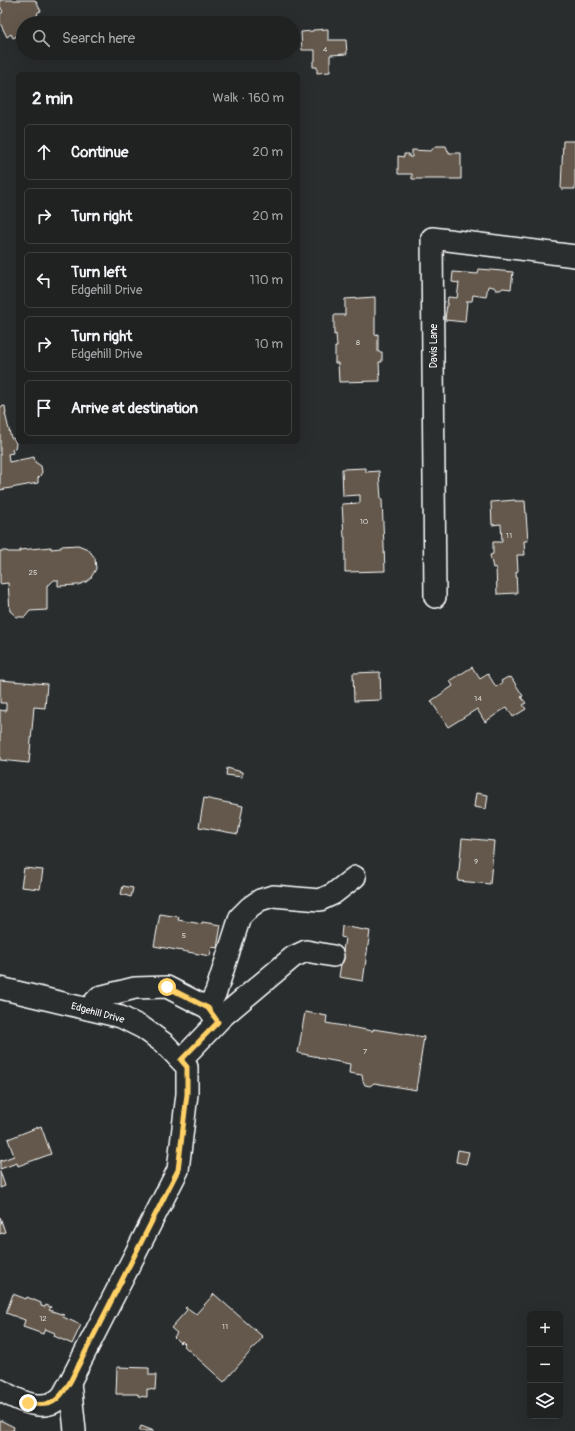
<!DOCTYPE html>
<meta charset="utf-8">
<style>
body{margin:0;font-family:Pangolin,sans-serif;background:#282a2a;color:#f1f3f6}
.controls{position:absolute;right:12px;bottom:12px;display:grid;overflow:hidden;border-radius:6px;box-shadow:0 4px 16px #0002}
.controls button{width:36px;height:36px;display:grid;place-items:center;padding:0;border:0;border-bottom:1px solid #3d3f40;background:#202222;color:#f1f3f6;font:20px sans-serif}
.stop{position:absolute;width:12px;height:12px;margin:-9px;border:3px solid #ffd166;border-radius:50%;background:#fff}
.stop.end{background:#ffd166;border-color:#fff;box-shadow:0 1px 4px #0008}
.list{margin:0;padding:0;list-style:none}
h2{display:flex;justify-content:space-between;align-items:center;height:52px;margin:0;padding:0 16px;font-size:17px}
h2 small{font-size:13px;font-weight:400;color:#a2a4a5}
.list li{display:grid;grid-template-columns:26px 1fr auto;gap:12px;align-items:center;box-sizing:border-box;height:56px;margin:0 8px 8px;padding:0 8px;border:1px solid #3d3f40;border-radius:6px}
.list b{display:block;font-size:15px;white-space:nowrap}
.list p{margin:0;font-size:13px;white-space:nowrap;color:#a2a4a5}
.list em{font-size:13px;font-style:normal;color:#a2a4a5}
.icon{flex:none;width:22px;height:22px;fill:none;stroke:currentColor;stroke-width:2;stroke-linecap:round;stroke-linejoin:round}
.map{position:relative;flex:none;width:575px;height:1431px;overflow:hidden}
.search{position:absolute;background:#202222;box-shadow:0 4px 16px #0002;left:16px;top:16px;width:284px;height:44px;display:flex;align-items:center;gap:10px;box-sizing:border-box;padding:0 14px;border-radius:22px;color:#a2a4a5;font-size:15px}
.panel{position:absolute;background:#202222;box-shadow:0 4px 16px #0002;left:16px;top:72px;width:284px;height:372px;border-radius:6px}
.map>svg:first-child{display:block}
.building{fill:#63594b;stroke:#fff}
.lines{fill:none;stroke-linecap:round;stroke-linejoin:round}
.minor-casing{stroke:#fff;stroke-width:24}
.minor{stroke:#2a2d2e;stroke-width:21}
.route{stroke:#ffd166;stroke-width:5}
.labels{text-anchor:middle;stroke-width:3;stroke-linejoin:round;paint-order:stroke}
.number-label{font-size:8px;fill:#d8d6d2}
.street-label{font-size:10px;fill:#fff;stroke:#2a2d2e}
</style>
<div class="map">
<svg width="575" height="1431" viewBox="0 0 575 1431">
<rect width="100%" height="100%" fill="#2a2d2e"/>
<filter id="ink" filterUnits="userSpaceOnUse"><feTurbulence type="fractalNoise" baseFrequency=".025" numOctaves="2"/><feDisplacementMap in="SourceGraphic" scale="8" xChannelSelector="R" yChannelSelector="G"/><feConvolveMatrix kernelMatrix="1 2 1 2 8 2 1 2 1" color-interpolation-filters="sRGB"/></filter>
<g filter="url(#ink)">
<!-- building -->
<g class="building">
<polygon points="0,0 35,0 41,11 38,12 35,23 23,23 23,33 13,38 11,34 7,37 0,23 0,14 3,12 0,6"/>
<polygon points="328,29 328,40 346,40 347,54 330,55 330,72 317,73 317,67 313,67 313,61 315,61 315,50 302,50 301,32 313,31 313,30"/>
<polygon points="563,141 575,141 575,189 561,189"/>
<polygon points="435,146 446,146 448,151 449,151 449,153 461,153 461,179 412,179 412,174 398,174 398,156 404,157 404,154 409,154 409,157 412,157 412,150 431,151"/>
<polygon points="479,269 513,272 511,289 503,288 500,290 496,290 494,287 488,286 486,297 473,295 472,301 467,301 465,322 445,320 448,297 457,298 459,283 452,282 453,272 478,274"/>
<polygon points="375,297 375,335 378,334 378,352 382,352 382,362 379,362 380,381 339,382 338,363 335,363 335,347 337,347 336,334 334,335 334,315 345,315 345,299"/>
<polygon points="5,406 6,413 5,413 10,434 11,438 13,438 15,441 16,444 15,448 12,449 13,453 8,454 9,462 34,457 35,462 41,466 42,472 40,476 38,478 38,483 0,490 0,407"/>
<polygon points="366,468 366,472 379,471 381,499 382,499 385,571 345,572 345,537 344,537 342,504 360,503 360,495 343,496 342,469"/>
<polygon points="515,500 515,501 525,501 528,541 524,541 525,555 517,555 518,571 516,572 517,593 497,594 496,567 493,568 490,555 493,554 493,542 502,542 501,524 492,525 491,502"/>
<polygon points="78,545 88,549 95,558 96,569 90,579 86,582 78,585 58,586 58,580 54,580 50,584 47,585 47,610 30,611 25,617 17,617 10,611 8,583 0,584 0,551 7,551 8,552 20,552 20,550 51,547 51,549 61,548 61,546"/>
<polygon points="472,667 480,679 488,674 496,687 502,683 501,681 508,677 509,678 511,677 523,696 521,697 526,703 523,705 526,709 513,717 507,707 485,722 477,709 448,727 431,701 453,686 450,681"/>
<polygon points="380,672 381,700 354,701 353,673"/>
<polygon points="0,680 47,684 45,708 34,707 29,763 0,760 0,710 6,711 6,703 0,703"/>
<polygon points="227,768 242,772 242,777 226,775"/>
<polygon points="476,793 488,795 486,809 474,807"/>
<polygon points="204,798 243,806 238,834 199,827"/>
<polygon points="462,838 494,841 490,884 458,881"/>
<polygon points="24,868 43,870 40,889 21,887"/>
<polygon points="123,886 133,888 131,897 121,894"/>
<polygon points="160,914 179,917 178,920 202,924 202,922 221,925 217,948 212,947 210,956 154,946"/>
<polygon points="342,926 370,931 363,981 339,977 345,938 341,937"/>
<polygon points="305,1012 327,1016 326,1023 373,1031 373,1029 424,1037 416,1090 374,1083 370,1086 365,1085 363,1081 362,1075 349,1073 350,1064 318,1058 319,1057 298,1053"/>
<polygon points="41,1126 51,1154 18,1166 17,1163 0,1169 0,1161 14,1156 8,1139"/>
<polygon points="458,1150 469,1152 466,1164 456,1162"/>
<polygon points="0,1171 5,1186 0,1188"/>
<polygon points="0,1217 5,1232 0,1234"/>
<polygon points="13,1294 26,1299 27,1297 41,1303 41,1306 45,1307 46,1305 51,1307 49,1310 64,1315 63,1317 81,1325 72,1344 54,1336 55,1333 45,1329 43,1334 23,1327 25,1320 6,1313"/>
<polygon points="214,1294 263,1337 224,1382 184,1346 185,1344 182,1341 180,1343 174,1337 177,1333 171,1328 187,1310 185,1308 186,1307 196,1314"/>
<polygon points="117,1367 149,1368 149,1375 156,1375 155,1390 147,1389 147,1397 138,1396 138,1394 116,1394"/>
<polygon points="0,1420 14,1427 13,1430 15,1431 0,1431"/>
<polygon points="141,1426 154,1431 139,1431"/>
</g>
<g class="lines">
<!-- minor casing -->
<g class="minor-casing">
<g id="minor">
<polyline points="435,597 432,238 575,256"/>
<path d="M0,988L121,1017L143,1028L165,1044L187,1067V1094L178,1170L70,1382C67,1387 65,1392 62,1396C45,1415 17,1400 0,1390"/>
<polyline points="208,1008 216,992 240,917 250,907 260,900 273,896 320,900 333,894 355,877"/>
<polyline points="88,1009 99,997 135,988 167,987 208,1008 216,1019"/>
<polyline points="181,1060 222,1017 293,957 306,951 333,956"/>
<polyline points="70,1382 75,1431"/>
</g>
</g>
<!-- minor -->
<use href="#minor" class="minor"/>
</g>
</g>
<g class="lines" filter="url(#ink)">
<!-- route -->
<path class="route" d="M28,1403C51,1408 58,1402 70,1382L178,1170L187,1094V1067L181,1060L218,1022L208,1008L167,987"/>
</g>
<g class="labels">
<!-- number labels -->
<g class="number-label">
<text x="325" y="52">4</text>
<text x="358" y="345">8</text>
<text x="364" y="524">10</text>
<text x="509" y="538">11</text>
<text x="33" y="575">25</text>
<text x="478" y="701">14</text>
<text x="476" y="864">9</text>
<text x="184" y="938">5</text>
<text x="365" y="1054">7</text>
<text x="43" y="1321">12</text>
<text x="225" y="1329">11</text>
</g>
<!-- street labels -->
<g class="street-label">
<text transform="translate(433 346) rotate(-90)" y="4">Davis Lane</text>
<text transform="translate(98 1012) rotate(15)" y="4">Edgehill Drive</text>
</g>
</g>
</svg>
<div class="controls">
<button>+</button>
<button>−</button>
<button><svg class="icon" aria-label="layers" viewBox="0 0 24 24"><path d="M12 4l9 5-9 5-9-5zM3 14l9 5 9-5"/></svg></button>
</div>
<div class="stop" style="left:167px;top:987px"></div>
<div class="stop end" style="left:28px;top:1403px"></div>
<div class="search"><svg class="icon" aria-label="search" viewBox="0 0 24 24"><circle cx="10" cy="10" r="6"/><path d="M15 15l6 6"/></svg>Search here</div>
<section class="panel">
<h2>2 min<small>Walk · 160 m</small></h2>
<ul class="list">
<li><svg class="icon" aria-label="ahead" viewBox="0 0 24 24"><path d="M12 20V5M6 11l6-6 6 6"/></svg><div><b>Continue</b></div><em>20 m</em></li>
<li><svg class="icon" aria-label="right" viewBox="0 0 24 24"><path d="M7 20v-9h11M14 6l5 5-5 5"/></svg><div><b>Turn right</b></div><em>20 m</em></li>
<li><svg class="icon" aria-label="left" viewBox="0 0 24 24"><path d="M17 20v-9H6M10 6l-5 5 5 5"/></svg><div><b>Turn left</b><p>Edgehill Drive</p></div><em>110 m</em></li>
<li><svg class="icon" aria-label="right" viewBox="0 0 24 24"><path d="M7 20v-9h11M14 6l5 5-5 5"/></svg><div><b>Turn right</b><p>Edgehill Drive</p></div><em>10 m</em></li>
<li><svg class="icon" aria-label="arrive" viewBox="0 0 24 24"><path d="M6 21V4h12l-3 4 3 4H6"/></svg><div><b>Arrive at destination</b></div></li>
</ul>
</section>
</div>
